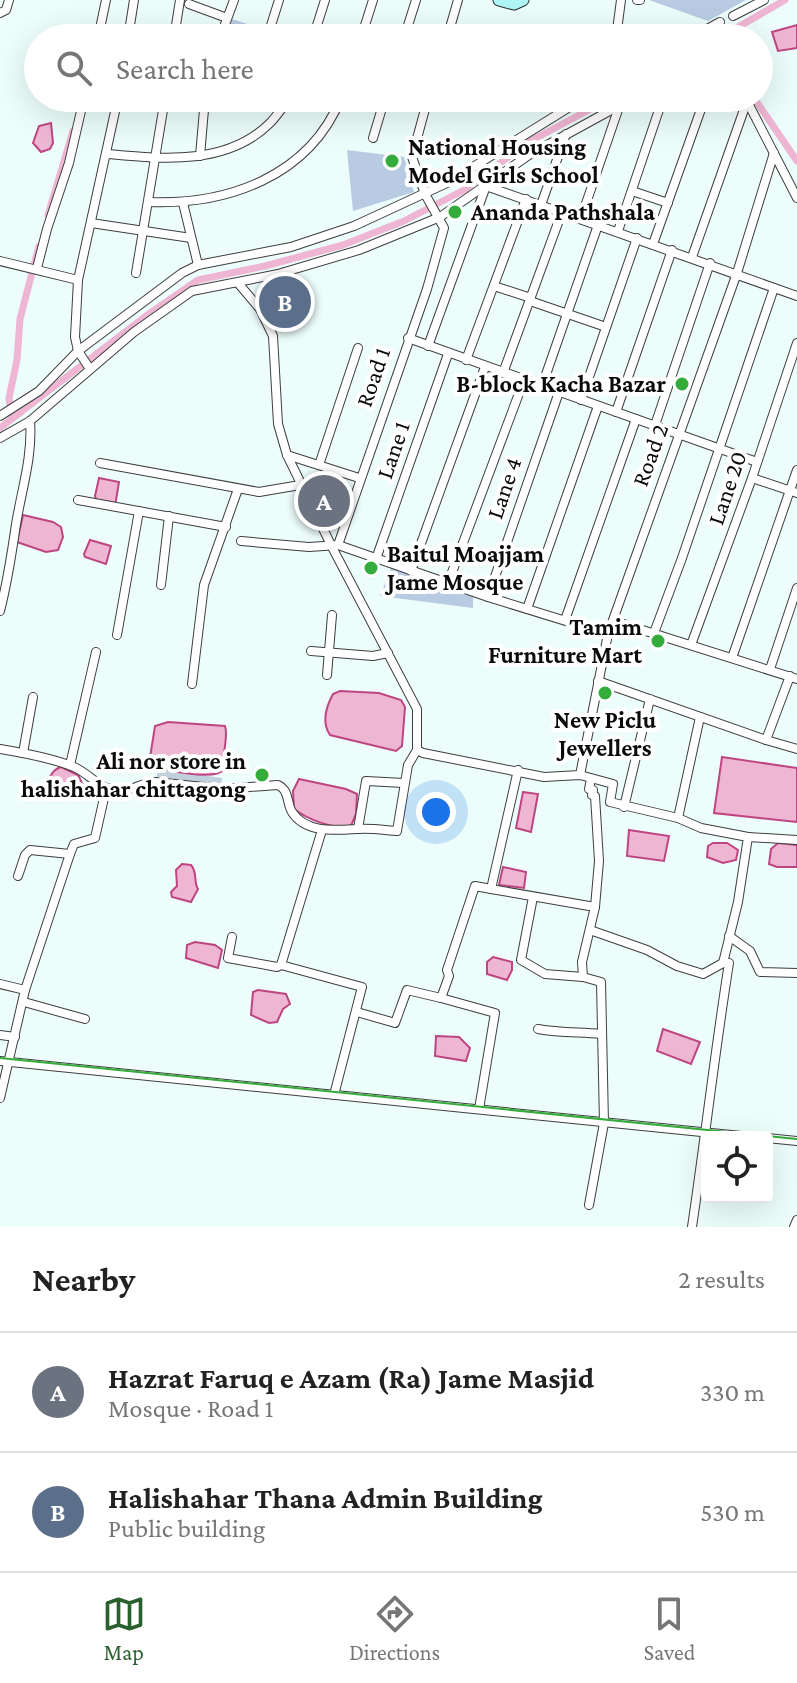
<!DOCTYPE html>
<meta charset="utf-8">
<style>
body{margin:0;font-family:"Crimson Pro",serif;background:#f6f6f6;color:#222}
.controls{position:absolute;right:24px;bottom:24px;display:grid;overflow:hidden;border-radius:8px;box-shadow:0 8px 32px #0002}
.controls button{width:72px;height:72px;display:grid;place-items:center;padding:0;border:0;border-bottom:2px solid #e0e0e0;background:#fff;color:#222;font:40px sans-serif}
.you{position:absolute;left:436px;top:812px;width:28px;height:28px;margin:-20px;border:6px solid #fff;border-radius:50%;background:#1a73e8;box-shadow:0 0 0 12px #1a73e833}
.badge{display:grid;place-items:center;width:52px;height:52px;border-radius:50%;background:#2a602d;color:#fff;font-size:26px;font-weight:700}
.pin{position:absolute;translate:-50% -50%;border:4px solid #fff;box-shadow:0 2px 8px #0006}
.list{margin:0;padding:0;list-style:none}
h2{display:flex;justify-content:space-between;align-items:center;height:104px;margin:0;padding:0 32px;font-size:34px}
h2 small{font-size:26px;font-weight:400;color:#767676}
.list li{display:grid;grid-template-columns:52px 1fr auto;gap:24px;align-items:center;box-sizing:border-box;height:120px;padding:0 32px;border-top:2px solid #e0e0e0}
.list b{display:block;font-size:30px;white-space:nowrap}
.list p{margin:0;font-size:26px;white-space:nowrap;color:#767676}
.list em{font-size:26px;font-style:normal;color:#767676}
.icon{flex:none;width:44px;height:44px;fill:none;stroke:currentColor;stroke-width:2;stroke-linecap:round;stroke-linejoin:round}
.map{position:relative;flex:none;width:797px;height:1227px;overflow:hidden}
.search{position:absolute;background:#fff;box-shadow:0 8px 32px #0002;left:24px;right:24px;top:24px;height:88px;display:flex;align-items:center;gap:20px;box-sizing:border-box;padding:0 28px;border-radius:44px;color:#767676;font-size:30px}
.sheet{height:344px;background:#fff}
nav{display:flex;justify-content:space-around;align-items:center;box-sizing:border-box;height:112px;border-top:2px solid #e0e0e0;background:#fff;font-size:22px;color:#767676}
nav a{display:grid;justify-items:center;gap:4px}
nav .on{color:#2a602d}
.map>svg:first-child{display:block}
.green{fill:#b9cbe3}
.cemetery{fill:#c0d0dc}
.water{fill:#efb6d4;stroke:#be4581;stroke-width:2}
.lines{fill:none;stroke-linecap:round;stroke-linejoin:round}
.canal{stroke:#efb6d4;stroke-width:7}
.street-casing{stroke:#3e3e3e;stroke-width:10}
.secondary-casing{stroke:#2d2d2d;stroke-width:13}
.street{stroke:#fff;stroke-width:8}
.secondary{stroke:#aef6f6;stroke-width:11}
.rail{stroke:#33ac3a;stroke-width:2}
.poi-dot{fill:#33ac3a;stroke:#fff;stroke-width:3}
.labels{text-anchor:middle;stroke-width:8;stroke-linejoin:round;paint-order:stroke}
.poi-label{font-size:24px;font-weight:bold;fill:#0b0b0b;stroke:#fff;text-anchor:start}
.street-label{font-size:24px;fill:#0b0b0b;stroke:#fff}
</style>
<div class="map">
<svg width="797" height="1227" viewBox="0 0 797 1227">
<rect width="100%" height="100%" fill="#ecfdfb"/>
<!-- green -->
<g class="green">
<polygon points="649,0 746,0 708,21"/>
<polygon points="232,19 266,30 263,38 226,38"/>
<polygon points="347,150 404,157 414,192 353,211"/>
<polygon points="391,568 473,597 473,608 380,596"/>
</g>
<!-- cemetery -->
<polygon class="cemetery" points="158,769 222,778 221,788 156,781"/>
<!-- water -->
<g class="water">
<polygon points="797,25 797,48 778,51 772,32"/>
<polygon points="51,123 53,143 50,149 41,152 33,143 39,126"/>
<polygon points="99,478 119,482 115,506 97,503 95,496"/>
<polygon points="23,515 53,522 61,527 63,537 58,550 46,552 17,542"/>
<polygon points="90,540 111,546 106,564 85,557 84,554"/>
<path d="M340,691L379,693L401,700L405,707L402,746L396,751L330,735C321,722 326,707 333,694Z"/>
<path d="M168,722L225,726C229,738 221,751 225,769C213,782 165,770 149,764L155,726Z"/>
<polygon points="722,757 797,768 797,822 714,813"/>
<path d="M61,767L78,775L83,785L80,793L51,792C45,783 51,770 61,767Z"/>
<path d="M299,779L346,789L357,794L356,814L350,828C329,827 312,822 294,809L293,791Z"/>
<polygon points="523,792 538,794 531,832 516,828"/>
<polygon points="629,830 669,836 664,861 627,856"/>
<polygon points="713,843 727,843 738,850 736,860 723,863 707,857 708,846"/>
<polygon points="778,843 797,845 797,867 777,867 769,864 771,849"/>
<path d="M182,864L191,865C198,873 193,881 198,889L191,902L172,897L171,892L177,886L176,870Z"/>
<polygon points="503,867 526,872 524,888 499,885"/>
<polygon points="195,942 215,945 222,950 218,968 186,958 187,945"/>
<polygon points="493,957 512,962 512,970 507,980 487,974 487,962"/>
<polygon points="258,990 286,994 290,1004 283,1009 277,1022 269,1023 251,1015 253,992"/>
<polygon points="663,1029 700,1042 691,1064 657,1051"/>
<polygon points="436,1036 459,1037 470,1048 466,1061 435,1056"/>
</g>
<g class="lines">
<!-- canal -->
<g class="canal">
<polyline points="719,38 785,0"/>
<polyline points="754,98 797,161"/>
<polyline points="48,215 73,131"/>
<polyline points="11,414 9,398 17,360 20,319 39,246"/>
<polyline points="0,428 146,316 198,280 265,266 343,245 404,221 464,190 527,143 611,98"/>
</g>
<!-- street casing -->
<g class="street-casing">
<g id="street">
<polyline points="637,0 640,0"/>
<polyline points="189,4 227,18"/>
<polyline points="0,13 6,10 9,0"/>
<polyline points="733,16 764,0"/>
<polyline points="717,24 724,38"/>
<polyline points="98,38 106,0"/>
<polyline points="128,38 134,0"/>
<polyline points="174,38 180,0"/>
<polyline points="220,38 234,0"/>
<polyline points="267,38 279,0"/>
<polyline points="313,38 325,0"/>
<polyline points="361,38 373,0"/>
<polyline points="404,38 416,0"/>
<polyline points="447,38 458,0"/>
<polyline points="616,38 621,0"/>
<polyline points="691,38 720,22"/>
<polyline points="746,99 797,198"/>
<polyline points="204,103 224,98"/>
<polyline points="510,105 521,98"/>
<polyline points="373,138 385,98"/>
<path d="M108,154C162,159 227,166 270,123C277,116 283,106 290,98"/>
<polyline points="200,156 205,98"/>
<polyline points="632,191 668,203"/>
<path d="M149,202C227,205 309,177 341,98"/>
<polyline points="183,203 198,265"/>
<polyline points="541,205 566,134"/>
<polyline points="581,218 619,107"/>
<polyline points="91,223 191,238"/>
<polyline points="618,231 663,98"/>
<polyline points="653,244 705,98"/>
<polyline points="692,257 747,101"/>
<polyline points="0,261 78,280"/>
<polyline points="37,268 47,229 69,163 84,98"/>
<polyline points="136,273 165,98"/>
<path d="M238,283L260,309L273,336L278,424L287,455L332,547L417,709V750L423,753L544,777L580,775L613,784L610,802L678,818L701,828L748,837L738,902L723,963H729C715,1051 705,1139 692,1227"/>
<polyline points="494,286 531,298"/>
<polyline points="530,301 606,327"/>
<polyline points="408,338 757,462"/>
<polyline points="428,346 486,186 797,296"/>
<polyline points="466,360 526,199"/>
<polyline points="90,369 78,351 75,337 78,280 118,98"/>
<polyline points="503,373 562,212"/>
<polyline points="542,386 598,225"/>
<polyline points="581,400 637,238"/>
<polyline points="616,412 672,250"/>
<polyline points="0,416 39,391 78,351 182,273 198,265 291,247 354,226 449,182 584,98"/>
<polyline points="655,425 710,263"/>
<polyline points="0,438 30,421 134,332 192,291 278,274 359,250 440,217 529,155 633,98"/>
<polyline points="287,455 359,478"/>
<polyline points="100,463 259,492 300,485"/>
<polyline points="319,465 358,348"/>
<polyline points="752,478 797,493"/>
<polyline points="78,500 226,527"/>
<polyline points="241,541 309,547 338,545 427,289 444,228 425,194 412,157 428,98"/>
<polyline points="338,545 488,597 608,634"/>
<polyline points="376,559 448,354"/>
<polyline points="411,571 485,367"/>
<polyline points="448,583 524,380"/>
<polyline points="161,585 169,516"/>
<polyline points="488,597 559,392"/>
<polyline points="527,609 598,406"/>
<path d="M0,611C7,584 11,558 15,531C20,494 33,459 30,421"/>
<polyline points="565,620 636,419"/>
<polyline points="614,621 797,679"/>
<polyline points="654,633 682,558 774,288"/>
<polyline points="117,635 139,511"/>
<polyline points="691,645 752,478 797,343"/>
<polyline points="311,651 373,656 388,653"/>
<polyline points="732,658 797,470"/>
<polyline points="770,669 797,588"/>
<polyline points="327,675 332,615"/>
<polyline points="598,681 766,740 790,676"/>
<polyline points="192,684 204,585 238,489"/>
<polyline points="766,740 797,749"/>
<path d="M0,749C24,753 52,758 74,767C90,774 100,790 119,791C133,791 142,782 155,782L223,789L278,785C290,791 286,802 292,812C306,834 337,830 358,829C370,828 384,830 397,831L408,765L417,750"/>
<polyline points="23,753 33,697"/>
<polyline points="70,765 96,652"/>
<polyline points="518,770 491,889 595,907 582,962 583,977 601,982 604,1123 589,1205"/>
<polyline points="580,775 608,634 737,273 774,153"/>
<polyline points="591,779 589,789 593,790 592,795 595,796 599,861 595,907"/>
<polyline points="624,807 650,699"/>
<polyline points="678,818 700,717"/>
<polyline points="358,829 366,781 404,783"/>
<polyline points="322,830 281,965 362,987 334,1095"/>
<polyline points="748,837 797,840"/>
<polyline points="18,876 25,855 30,850 70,854"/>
<polyline points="533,897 521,960 545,974 583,977"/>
<polyline points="590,930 647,950 677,966 703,974 723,963"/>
<polyline points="729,936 750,951 760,972 797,973"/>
<polyline points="232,937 228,958 277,967 281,965"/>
<polyline points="0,984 25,990"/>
<polyline points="441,998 495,1013 479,1109"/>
<polyline points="24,1002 85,1019"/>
<polyline points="357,1012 395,1023 407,990 441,998 449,976 447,970 475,886 491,889"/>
<path d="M538,1029C560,1033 579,1032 601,1034"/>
<polyline points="0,1035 15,1037"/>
<polyline points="0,1061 751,1137"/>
<polyline points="0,1098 25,990 70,854 74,844 95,838 106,789"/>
<polyline points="767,1138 797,1141"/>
<polyline points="794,1227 797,1220"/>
</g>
</g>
<!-- secondary casing -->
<g class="secondary-casing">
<polyline id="secondary" points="499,0 514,4 523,0"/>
</g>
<!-- street -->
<use href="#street" class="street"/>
<!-- secondary -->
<use href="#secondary" class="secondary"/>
<!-- rail -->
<polyline class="rail" points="0,1058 797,1139"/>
</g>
<!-- markers -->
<g class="poi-dot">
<circle cx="392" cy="161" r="8"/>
<circle cx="455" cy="212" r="8"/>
<circle cx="682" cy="384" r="8"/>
<circle cx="371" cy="568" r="8"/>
<circle cx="658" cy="641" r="8"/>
<circle cx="605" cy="693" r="8"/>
<circle cx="262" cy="775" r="8"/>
</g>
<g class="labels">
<!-- poi labels -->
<g class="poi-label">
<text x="408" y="155">National Housing<tspan x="408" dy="28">Model Girls School</tspan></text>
<text x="471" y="220">Ananda Pathshala</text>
<text x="666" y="392" text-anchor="end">B-block Kacha Bazar</text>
<text x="387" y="562">Baitul Moajjam<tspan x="387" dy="28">Jame Mosque</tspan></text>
<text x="642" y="635" text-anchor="end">Tamim<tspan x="642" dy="28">Furniture Mart</tspan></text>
<text x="605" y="728" text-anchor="middle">New Piclu<tspan x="605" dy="28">Jewellers</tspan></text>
<text x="246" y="769" text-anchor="end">Ali nor store in<tspan x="246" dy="28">halishahar chittagong</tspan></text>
</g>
<!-- street labels -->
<g class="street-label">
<text transform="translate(373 377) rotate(-71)" y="8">Road 1</text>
<text transform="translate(393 450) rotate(-71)" y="8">Lane 1</text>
<text transform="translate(650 455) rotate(-70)" y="8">Road 2</text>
<text transform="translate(504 488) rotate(-71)" y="8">Lane 4</text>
<text transform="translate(727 488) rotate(-71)" y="8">Lane 20</text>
</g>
</g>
</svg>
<div class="controls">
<button><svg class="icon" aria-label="locate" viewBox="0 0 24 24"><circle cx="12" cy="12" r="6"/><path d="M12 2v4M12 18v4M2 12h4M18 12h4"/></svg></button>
</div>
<div class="you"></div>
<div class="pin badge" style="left:324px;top:501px;background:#6b7280">A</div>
<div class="pin badge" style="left:285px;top:302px;background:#5c6f8a">B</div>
<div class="search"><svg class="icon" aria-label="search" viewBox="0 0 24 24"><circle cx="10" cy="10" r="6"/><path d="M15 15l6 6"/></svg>Search here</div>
</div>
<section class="sheet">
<h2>Nearby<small>2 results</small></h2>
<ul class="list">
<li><span class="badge" style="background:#6b7280">A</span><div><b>Hazrat Faruq e Azam (Ra) Jame Masjid</b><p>Mosque · Road 1</p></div><em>330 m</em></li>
<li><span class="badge" style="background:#5c6f8a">B</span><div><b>Halishahar Thana Admin Building</b><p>Public building</p></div><em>530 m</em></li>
</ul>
</section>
<nav>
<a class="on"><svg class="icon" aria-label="map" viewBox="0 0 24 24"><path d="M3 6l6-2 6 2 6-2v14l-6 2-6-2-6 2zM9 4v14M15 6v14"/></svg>Map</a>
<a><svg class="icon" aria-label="directions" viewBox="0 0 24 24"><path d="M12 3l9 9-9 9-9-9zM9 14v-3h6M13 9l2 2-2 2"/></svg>Directions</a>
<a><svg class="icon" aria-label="saved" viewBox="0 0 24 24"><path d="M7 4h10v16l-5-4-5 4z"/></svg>Saved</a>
</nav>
